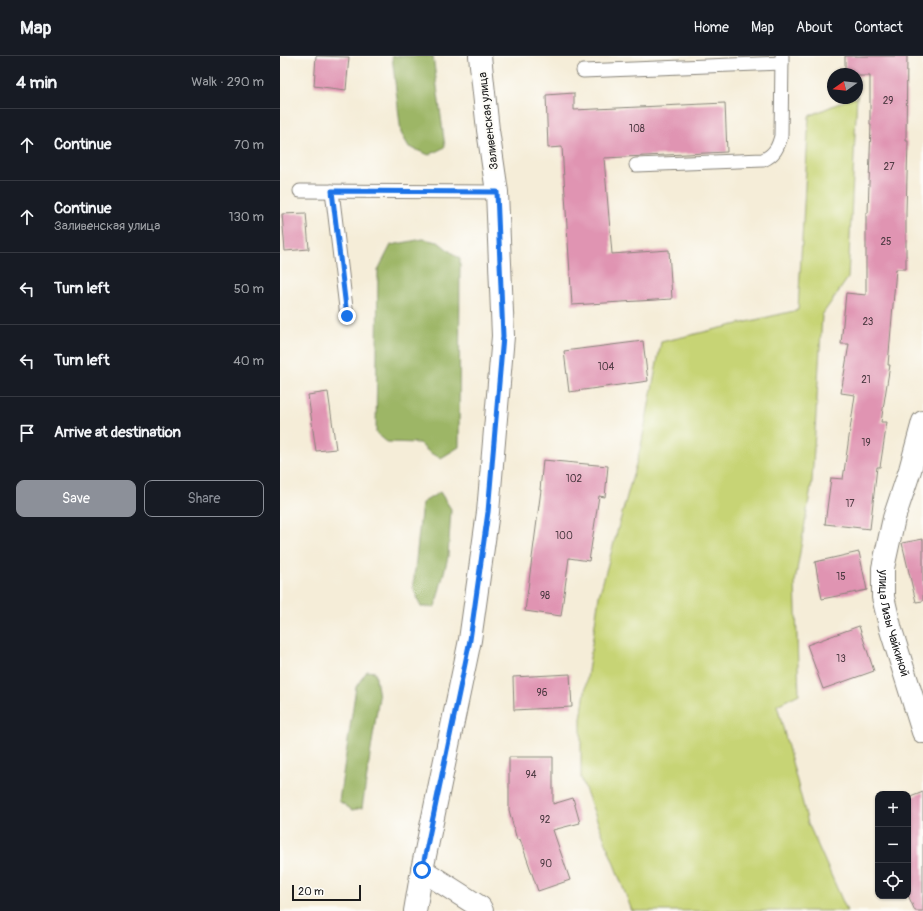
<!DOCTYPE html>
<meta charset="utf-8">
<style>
body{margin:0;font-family:Pangolin,sans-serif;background:#20242c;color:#f1f3f6}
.controls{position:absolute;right:12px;bottom:12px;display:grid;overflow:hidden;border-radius:8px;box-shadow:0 1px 3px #0004}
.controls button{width:36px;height:36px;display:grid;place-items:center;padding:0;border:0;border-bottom:1px solid #363941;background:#171b24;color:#f1f3f6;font:20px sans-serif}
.compass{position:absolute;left:547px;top:12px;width:36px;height:36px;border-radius:50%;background:#171b24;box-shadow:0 1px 3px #0004;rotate:256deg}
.scale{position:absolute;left:12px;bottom:10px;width:69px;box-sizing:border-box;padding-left:4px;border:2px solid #1c1c1c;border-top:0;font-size:11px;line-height:14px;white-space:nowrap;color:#1c1c1c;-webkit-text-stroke:3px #fdfcf7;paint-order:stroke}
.stop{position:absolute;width:12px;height:12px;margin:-9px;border:3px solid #1a73e8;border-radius:50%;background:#fff}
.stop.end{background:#1a73e8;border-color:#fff;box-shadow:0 1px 4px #0008}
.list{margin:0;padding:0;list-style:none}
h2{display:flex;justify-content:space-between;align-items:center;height:52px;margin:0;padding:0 16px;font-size:17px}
h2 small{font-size:13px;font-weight:400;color:#9ea1a6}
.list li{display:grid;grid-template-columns:26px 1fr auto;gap:12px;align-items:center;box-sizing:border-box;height:72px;padding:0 16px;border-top:1px solid #363941}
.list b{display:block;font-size:15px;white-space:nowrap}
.list p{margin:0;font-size:13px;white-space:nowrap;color:#9ea1a6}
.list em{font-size:13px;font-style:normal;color:#9ea1a6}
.actions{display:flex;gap:8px;padding:12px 16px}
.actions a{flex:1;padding:9px 0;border:1px solid #8c9099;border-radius:8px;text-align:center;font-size:14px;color:#8c9099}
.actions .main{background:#8c9099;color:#fff}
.icon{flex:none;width:22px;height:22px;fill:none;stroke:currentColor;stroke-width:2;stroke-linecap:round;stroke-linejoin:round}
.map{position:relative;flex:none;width:643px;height:855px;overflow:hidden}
header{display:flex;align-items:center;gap:24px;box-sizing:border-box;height:56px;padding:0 20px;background:#171b24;border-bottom:1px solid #363941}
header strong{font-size:19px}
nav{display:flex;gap:22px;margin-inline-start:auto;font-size:14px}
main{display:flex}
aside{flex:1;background:#171b24}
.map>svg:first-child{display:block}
.green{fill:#c7d475;stroke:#727848}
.forest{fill:#9db666;stroke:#5c6941}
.building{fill:#e094b2}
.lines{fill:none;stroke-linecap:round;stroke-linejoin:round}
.service-casing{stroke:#88847a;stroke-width:15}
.minor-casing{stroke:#88847a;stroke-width:24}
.tertiary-casing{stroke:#88847a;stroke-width:24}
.service{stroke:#fff;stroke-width:13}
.minor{stroke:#fff;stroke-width:22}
.tertiary{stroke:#fff;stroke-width:22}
.route{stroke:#1a73e8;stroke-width:5}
.labels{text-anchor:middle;stroke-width:4;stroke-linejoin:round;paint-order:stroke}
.number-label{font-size:10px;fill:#4d3a42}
.street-label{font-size:12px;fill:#1c1c1c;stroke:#fdfcf7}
</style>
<header>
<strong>Map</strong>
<nav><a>Home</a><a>Map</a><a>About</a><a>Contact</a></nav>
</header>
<main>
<aside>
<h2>4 min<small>Walk · 290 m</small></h2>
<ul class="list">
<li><svg class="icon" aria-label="ahead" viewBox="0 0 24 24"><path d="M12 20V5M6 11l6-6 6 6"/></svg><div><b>Continue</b></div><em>70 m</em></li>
<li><svg class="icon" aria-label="ahead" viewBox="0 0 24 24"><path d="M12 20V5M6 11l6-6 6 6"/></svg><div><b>Continue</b><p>Заливенская улица</p></div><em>130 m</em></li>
<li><svg class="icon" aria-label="left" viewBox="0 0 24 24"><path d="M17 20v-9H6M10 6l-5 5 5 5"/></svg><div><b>Turn left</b></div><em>50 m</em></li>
<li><svg class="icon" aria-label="left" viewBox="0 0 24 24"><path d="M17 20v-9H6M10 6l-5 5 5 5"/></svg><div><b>Turn left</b></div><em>40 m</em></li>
<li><svg class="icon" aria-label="arrive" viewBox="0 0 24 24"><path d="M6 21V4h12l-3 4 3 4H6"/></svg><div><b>Arrive at destination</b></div></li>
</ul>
<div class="actions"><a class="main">Save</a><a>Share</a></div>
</aside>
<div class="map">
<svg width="643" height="855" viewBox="0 0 643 855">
<rect width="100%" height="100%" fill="#fdfcf7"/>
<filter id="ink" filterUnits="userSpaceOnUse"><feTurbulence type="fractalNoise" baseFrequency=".025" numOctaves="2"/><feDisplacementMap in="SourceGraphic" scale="8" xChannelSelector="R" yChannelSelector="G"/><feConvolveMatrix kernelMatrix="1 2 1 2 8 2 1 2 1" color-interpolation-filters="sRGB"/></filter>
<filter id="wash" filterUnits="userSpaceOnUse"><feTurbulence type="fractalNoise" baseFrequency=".012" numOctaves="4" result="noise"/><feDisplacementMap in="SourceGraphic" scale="16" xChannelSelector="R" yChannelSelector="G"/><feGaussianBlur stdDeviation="0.9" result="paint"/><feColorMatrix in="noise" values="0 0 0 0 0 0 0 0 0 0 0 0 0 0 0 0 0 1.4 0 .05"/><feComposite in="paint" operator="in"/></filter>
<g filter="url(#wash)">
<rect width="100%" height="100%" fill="#f5edd8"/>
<!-- green -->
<polygon class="green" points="577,39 568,222 542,259 532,425 515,526 519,638 497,649 528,767 567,855 352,855 301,722 301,663 319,540 361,390 381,286 518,254 529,60 571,42 577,42"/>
<!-- forest -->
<g class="forest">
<polygon points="112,0 153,0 165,91 149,99 129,91 121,77"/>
<polygon points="143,183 158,186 180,203 179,391 161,402 150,397 139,387 107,386 96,377 98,214 111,189"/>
<polygon points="160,436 171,453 168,501 155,551 141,551 133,532 142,447"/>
<polygon points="87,615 95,616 99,641 82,752 72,754 59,745 76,631"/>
</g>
<g id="blocks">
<!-- building -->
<g class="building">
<polygon points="36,0 69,1 66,34 34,30"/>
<polygon points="565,0 627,0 626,85 628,85 626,155 626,213 616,213 608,309 610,309 601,366 607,366 600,411 597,411 590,473 545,468 551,422 563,423 575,339 561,337 569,288 561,288 566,237 586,239 586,157 588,157 591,68 590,68 590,20 577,20 577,18 565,18"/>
<polygon points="294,37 294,54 445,47 447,96 324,102 332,198 389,194 392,243 292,249 282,91 268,92 266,39"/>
<polygon points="26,157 29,193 5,195 2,158"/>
<polygon points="363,285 368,325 289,336 284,295"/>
<polygon points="48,336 56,393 36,395 28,339"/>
<polygon points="263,404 328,410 325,441 319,440 309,505 289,502 281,560 245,555 261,434 260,434"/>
<polygon points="643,483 643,545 636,546 622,487"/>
<polygon points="579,496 587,534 542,543 535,506"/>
<polygon points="579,570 594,615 543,633 527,589"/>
<polygon points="290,618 292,651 234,654 233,621"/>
<polygon points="229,701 273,701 273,748 293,742 300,767 273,774 290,824 258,835 240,783 237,784 229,754"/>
<polygon points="643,736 643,855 635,855 628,839 628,742"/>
</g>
</g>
</g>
<g filter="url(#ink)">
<use href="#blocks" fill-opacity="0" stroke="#88847a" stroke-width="1"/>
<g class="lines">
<!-- service casing -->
<g class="service-casing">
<g id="service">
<polyline points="303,15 502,7"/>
<path d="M356,109L483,104C494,99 498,92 501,80L502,0"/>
<polyline points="20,135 217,136"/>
<polyline points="52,135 67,260"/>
</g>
</g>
<!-- minor casing -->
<g class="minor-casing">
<g id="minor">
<path id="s1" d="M643,366L630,414L614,462L603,512V541L611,574L643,676"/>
<polyline points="142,814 200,851 202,855"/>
</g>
</g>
<!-- tertiary casing -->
<g class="tertiary-casing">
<polyline id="tertiary" points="135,855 142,814 190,584 208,456 223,280 217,136 208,74 200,0"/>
</g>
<!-- service -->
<use href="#service" class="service"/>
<!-- minor -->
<use href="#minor" class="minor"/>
<!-- tertiary -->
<use href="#tertiary" class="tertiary"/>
</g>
</g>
<g class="lines" filter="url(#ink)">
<!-- route -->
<polyline class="route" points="67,260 52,135 217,136 223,280 208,456 190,584 142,814"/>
</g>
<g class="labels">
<!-- number labels -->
<g class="number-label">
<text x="608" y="48">29</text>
<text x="357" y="76">108</text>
<text x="609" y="114">27</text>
<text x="606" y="189">25</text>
<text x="588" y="269">23</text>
<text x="326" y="314">104</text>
<text x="586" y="327">21</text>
<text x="586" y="390">19</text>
<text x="294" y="426">102</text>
<text x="570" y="451">17</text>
<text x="284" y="483">100</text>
<text x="561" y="524">15</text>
<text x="265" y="543">98</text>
<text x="561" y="606">13</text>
<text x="262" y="640">96</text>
<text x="251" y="722">94</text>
<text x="265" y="767">92</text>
<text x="266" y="811">90</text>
</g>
<!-- street labels -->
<g class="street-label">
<text transform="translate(208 65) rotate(-97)" y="4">Заливенская улица</text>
<text dy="4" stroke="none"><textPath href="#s1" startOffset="208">улица Лизы Чайкиной</textPath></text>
</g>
</g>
</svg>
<div class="controls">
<button>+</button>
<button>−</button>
<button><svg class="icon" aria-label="locate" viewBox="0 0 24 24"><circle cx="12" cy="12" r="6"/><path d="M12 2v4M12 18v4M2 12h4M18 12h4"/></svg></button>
</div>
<svg class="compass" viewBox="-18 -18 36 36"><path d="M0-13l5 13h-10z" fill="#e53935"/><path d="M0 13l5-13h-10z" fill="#9ea1a6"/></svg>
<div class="scale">20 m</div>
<div class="stop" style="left:142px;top:814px"></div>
<div class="stop end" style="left:67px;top:260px"></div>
</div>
</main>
